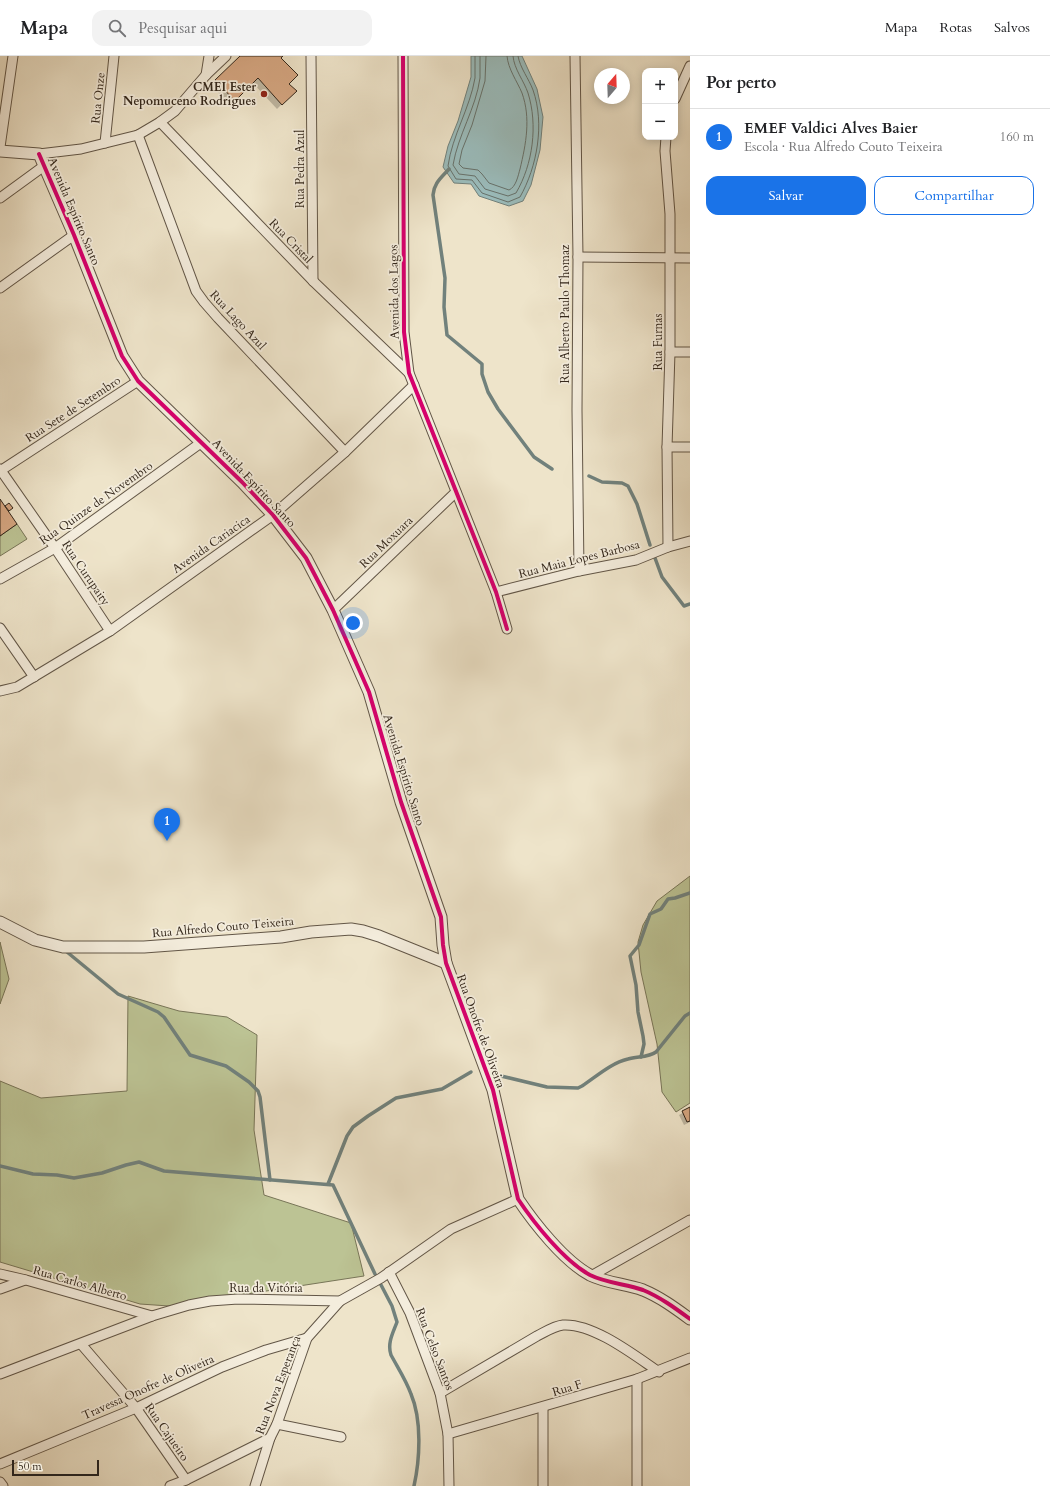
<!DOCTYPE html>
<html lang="pt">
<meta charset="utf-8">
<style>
body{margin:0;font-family:Cardo,serif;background:#f2f2f2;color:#202124}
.controls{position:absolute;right:12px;top:12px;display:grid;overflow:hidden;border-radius:8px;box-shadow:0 2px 10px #0003}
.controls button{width:36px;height:36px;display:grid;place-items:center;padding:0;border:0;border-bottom:1px solid #e0e0e0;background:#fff;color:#202124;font:20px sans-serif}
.compass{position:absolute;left:594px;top:12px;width:36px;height:36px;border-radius:50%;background:#fff;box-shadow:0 2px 10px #0003;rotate:19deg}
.scale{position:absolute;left:12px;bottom:10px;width:87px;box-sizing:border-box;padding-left:4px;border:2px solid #33271b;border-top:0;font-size:11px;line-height:14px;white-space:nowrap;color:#33271b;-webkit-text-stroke:3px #f4eddd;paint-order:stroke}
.you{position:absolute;left:353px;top:567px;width:14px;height:14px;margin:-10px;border:3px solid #fff;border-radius:50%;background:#1a73e8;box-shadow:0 0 0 6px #1a73e833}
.badge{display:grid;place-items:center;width:26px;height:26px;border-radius:50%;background:#1a73e8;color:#fff;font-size:13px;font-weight:700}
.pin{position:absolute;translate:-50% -33px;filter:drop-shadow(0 1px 2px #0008)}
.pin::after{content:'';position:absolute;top:21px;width:14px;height:12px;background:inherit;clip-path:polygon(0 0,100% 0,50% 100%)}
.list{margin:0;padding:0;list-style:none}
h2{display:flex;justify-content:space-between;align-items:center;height:52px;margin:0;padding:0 16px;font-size:17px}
h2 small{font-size:13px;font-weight:400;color:#757577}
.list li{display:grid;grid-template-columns:26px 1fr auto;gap:12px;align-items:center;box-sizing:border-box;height:56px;padding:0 16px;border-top:1px solid #e0e0e0}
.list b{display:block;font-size:15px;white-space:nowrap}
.list p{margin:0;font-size:13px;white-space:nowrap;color:#757577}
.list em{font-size:13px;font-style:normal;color:#757577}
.actions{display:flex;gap:8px;padding:12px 16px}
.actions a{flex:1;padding:9px 0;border:1px solid #1a73e8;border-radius:12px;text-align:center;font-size:14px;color:#1a73e8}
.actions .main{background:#1a73e8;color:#fff}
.icon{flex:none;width:22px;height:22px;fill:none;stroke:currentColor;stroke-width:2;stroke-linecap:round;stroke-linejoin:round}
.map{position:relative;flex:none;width:690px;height:1430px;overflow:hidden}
header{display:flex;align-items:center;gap:24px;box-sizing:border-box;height:56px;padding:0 20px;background:#fff;border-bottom:1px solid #e0e0e0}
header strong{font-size:19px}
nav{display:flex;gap:22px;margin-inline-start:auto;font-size:14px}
.search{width:280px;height:36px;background:#f2f2f2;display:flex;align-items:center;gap:10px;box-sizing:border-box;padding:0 14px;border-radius:12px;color:#757577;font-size:15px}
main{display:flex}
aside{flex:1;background:#fff}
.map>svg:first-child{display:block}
.green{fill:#bcc394;stroke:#787558}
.water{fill:#9bbdbd;stroke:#71817c}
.shadow{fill:#0003}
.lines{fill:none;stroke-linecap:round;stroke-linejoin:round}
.shore{stroke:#67726c;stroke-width:1}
.stream{stroke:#71817c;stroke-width:3.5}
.building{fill:#d5a681;stroke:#33271b}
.minor-casing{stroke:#625647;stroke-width:11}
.tertiary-casing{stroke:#625647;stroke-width:13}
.minor{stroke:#f4eddd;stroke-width:9}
.tertiary{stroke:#f4eddd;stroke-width:11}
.cycleway-casing{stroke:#f4eddd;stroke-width:6}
.cycleway{stroke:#d6006c;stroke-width:4}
.poi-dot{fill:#8f2418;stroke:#f4eddd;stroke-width:1.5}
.labels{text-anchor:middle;stroke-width:3.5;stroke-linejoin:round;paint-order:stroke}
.poi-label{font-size:12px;font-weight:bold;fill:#33271b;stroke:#f4eddd;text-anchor:end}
.street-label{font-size:12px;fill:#33271b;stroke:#f4eddd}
</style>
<header>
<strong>Mapa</strong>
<div class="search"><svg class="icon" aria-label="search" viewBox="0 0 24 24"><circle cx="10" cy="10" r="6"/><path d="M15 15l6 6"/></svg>Pesquisar aqui</div>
<nav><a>Mapa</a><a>Rotas</a><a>Salvos</a></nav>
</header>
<main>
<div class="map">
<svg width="690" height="1430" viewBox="0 0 690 1430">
<rect width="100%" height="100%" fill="#eee4ca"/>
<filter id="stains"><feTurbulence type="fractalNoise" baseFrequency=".005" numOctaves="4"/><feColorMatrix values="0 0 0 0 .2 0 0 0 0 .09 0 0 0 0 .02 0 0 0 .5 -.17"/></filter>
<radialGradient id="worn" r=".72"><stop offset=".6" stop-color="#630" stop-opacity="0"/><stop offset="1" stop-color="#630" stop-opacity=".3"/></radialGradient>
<!-- green -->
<g class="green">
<polygon points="17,468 27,483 0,500 0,480"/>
<polygon points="690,820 690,1047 676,1056 662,1036 657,988 641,916 638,886 643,869 657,845"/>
<polygon points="0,886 9,923 0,948"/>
<polygon points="128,940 179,955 227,961 257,979 254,1074 264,1139 351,1167 364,1220 169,1250 140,1248 0,1206 0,1025 41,1042 127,1035"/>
</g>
<!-- water -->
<polygon class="water" points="471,0 522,0 537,33 543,61 540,94 531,129 523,145 509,150 479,140 471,128 454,127 443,111 448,90 458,65 471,21"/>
<!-- shadow -->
<g class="shadow">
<polygon points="242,0 282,0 279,2 288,28 295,35 277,53 252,26 230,49 212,30"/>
<polygon points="0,445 4,451 5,450 11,454 7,456 16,468 0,480"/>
<polygon points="690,1053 690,1066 684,1069 679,1059"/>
</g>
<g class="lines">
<!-- shore -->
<g class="shore">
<path d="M475,0C475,7 475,15 475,22C470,52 452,80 448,110L456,123L472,124L482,137L508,146L520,141C537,111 545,68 533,34C529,23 520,12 518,0"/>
<path d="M480,0C480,7 480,15 480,22C476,52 458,79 453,109L459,118L475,120L485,133L508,140L516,137C533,108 538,69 528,37C524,25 514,13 513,0"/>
<path d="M486,0L485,25L472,69L462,94L459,108L463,112L478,114L482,118L489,127L509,134C516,131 518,120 520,113C526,88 531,62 522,37C517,25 508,13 507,0"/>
</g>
<!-- stream -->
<g class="stream">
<path d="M449,113C441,122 434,127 433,139L445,222L444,251L447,279L482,308V318L488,336L498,353L534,401L552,413"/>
<polyline points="589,420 602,426 622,427 628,430 637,448 650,489"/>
<polyline points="655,502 662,521 684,550 690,548"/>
<polyline points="67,896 118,938 158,956 164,961 190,999 226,1010 249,1026 258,1035 260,1041 270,1124"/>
<polyline points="641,1001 644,988 643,980 638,956 636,929 630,900 639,889 650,858 661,853 668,843 675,842 690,837"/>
<path d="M501,1020L547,1031L578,1032L582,1030C597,1020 611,1007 628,1003C637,1000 648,1002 656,996L685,960L690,957"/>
<polyline points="0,1110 33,1118 57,1119 74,1122 102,1117 126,1109 139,1106 164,1115 333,1129 375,1218"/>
<polyline points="328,1128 347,1080 353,1071 368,1060 396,1042 442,1033 471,1016"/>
<path d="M380,1227L392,1250L397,1266C393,1277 387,1287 391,1299C398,1312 406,1324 411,1338C422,1364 420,1403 414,1430"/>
</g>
</g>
<!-- building -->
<g class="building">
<polygon points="240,0 283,0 281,2 298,19 289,28 297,35 282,49 258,22 235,45 215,24"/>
<polygon points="0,443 17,468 0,480"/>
<polygon points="9,447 13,452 9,455 5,450"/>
<polygon points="690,1051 690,1065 687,1066 682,1055"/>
</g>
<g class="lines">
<!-- minor casing -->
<g class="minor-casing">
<g id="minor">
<polyline points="311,0 313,225"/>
<polyline points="403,0 404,276 409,317 496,536 507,573"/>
<polyline points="575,0 578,201 577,354 579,515"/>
<polyline points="206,19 209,0"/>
<polyline points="675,43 690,10"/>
<polyline points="160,66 313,225 409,317"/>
<polyline points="138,79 196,235 204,246 218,262 345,396"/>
<polyline points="666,81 665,95 670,158 670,296 667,391 668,491"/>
<polyline points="105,87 114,0"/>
<polyline points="0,91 13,0"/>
<polyline points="39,98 81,93 138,79 160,66 175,55 206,19 226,0"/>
<polyline points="0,142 44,110"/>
<polyline points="578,201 690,202"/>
<polyline points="0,232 74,179"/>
<polyline points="670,296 690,296"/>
<polyline points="667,391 690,391"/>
<polyline points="0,413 55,492 110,575"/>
<polyline points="0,415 138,325"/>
<polyline points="0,523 55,492 202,386"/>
<polyline points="496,536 579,515 636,504 668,491 690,485"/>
<polyline points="333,554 456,436"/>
<polyline points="0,572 34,621"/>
<polyline points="0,635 17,631 110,575 273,459 345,396 414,329"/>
<polyline points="389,1216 410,1257 440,1337 448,1378 449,1430"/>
<polyline points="0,1218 26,1224 152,1260"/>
<polyline points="591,1220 690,1164"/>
<polyline points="0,1233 25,1224"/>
<polyline points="81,1288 136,1352 186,1424"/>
<polyline points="0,1318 152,1260 189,1249 210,1245 238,1243 340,1245 381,1222 451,1173 518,1143"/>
<path d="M440,1337L537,1280C545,1276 554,1270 563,1269C593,1267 634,1299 659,1316"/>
<polyline points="277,1368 341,1381"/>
<polyline points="448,1378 637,1323 690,1302"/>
<polyline points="0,1408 136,1352 222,1311 266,1294 307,1282"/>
<polyline points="0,1426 3,1430"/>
<polyline points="170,1430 186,1424 270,1382"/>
<polyline points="255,1430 270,1382 277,1368 307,1282 340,1245"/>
<polyline points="543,1430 543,1352"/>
<polyline points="637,1430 637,1323"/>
</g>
</g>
<!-- tertiary casing -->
<g class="tertiary-casing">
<g id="tertiary">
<path d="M0,95L39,98L74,179L122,300L138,325L242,426L273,459L306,502L333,554L369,636L401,746L441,861L443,889L446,907L493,1034L518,1143C534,1167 564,1205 590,1219C606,1227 626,1228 643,1234C660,1241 675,1252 690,1263"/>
<polyline points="0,866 35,884 63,891 144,891 281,881 311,876 351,873 363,875 379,880 446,907"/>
</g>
</g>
<!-- minor -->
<use href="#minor" class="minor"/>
<!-- tertiary -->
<use href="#tertiary" class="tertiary"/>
<!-- cycleway casing -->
<g class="cycleway-casing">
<g id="cycleway">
<polyline points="403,0 404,276 409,317 496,536 507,573"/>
<path d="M39,98L74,179L122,300L138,325L242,426L273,459L306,502L333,554L369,636L401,746L441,861L443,889L446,907L493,1034L518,1143C534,1167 564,1205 590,1219C606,1227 626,1228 643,1234C660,1241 675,1252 690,1263"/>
</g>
</g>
<!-- cycleway -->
<use href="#cycleway" class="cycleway"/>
</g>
<!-- markers -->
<circle class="poi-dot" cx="264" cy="38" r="4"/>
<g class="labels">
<!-- poi labels -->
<g class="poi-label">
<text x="256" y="35">CMEI Ester<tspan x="256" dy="14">Nepomuceno Rodrigues</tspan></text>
</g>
<!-- street labels -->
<g class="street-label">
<text transform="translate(98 42) rotate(-84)" y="4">Rua Onze</text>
<text transform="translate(300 113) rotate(-90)" y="4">Rua Pedra Azul</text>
<text transform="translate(74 155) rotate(67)" y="4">Avenida Espírito Santo</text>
<text transform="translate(291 185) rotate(46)" y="4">Rua Cristal</text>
<text transform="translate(394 236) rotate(-91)" y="4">Avenida dos Lagos</text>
<text transform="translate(565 258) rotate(-90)" y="4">Rua Alberto Paulo Thomaz</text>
<text transform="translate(238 264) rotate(47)" y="4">Rua Lago Azul</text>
<text transform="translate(658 286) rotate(-90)" y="4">Rua Furnas</text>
<text transform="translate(73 353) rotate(-33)" y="4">Rua Sete de Setembro</text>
<text transform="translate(254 427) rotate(47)" y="4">Avenida Espírito Santo</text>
<text transform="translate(96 447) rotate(-35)" y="4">Rua Quinze de Novembro</text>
<text transform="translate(386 486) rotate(-44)" y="4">Rua Moxuara</text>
<text transform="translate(211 488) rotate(-35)" y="4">Avenida Cariacica</text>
<text transform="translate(579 503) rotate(-14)" y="4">Rua Maia Lopes Barbosa</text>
<text transform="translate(86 517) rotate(56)" y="4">Rua Curupaity</text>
<text transform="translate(404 714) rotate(73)" y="4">Avenida Espírito Santo</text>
<text transform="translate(223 871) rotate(-5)" y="4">Rua Alfredo Couto Teixeira</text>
<text transform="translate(481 975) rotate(70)" y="4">Rua Onofre de Oliveira</text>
<text transform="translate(80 1227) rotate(16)" y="4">Rua Carlos Alberto</text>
<text x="266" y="1236">Rua da Vitória</text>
<text transform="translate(435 1293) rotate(69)" y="4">Rua Celso Santos</text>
<text transform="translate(278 1329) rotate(-69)" y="4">Rua Nova Esperança</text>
<text transform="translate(148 1331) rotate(-24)" y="4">Travessa Onofre de Oliveira</text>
<text transform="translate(567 1332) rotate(-17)" y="4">Rua F</text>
<text transform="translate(167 1376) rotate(55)" y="4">Rua Cajueiro</text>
</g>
</g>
<rect width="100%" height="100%" filter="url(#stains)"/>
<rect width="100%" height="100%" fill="url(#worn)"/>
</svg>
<div class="controls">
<button>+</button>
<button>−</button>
</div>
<svg class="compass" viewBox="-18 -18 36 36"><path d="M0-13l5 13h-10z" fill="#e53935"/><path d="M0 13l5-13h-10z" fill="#757577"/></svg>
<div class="scale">50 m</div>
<div class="you"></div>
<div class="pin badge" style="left:167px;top:785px">1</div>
</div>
<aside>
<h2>Por perto<small></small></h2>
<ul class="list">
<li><span class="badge">1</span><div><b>EMEF Valdici Alves Baier</b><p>Escola · Rua Alfredo Couto Teixeira</p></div><em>160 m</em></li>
</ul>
<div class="actions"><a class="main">Salvar</a><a>Compartilhar</a></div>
</aside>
</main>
